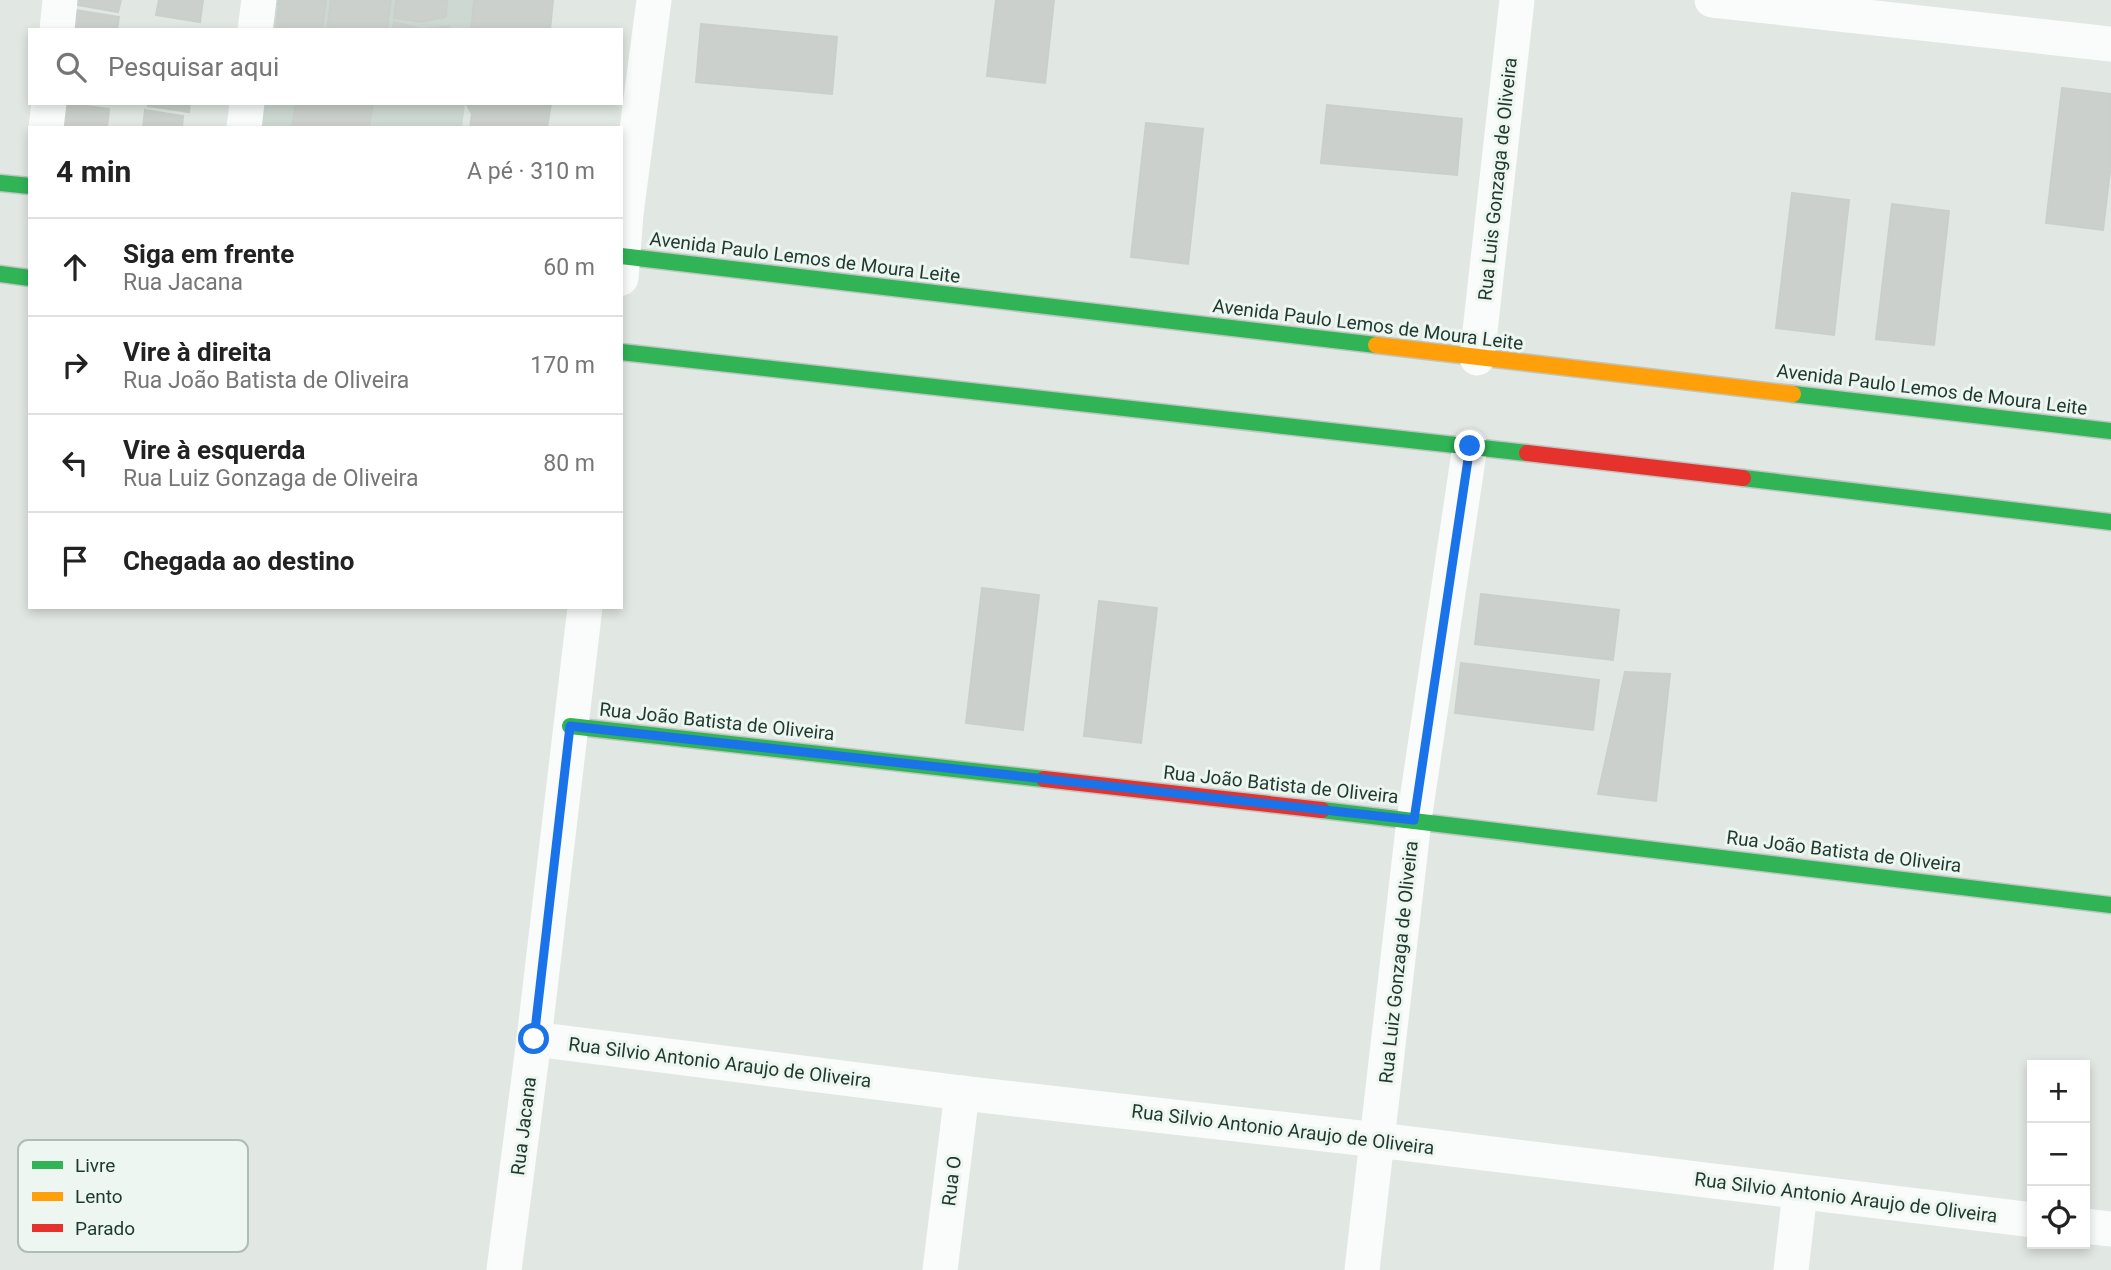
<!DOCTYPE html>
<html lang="pt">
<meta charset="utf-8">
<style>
body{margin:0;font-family:Roboto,sans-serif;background:#f6f6f6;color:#222}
.controls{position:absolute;right:21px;bottom:21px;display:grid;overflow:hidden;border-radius:0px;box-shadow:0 4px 10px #0003}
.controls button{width:63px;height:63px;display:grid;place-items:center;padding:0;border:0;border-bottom:2px solid #e0e0e0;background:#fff;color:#222;font:35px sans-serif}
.stop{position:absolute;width:21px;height:21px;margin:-16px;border:5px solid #1a73e8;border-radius:50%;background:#fff}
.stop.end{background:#1a73e8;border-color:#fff;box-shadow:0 2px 7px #0008}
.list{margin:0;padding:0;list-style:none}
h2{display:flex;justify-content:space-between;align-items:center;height:91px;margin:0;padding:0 28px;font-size:30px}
h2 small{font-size:23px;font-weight:400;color:#767676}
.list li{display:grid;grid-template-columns:46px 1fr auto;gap:21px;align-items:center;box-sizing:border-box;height:98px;padding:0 28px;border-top:2px solid #e0e0e0}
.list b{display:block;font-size:26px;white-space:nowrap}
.list p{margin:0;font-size:23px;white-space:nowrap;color:#767676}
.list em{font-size:23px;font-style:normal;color:#767676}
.icon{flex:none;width:38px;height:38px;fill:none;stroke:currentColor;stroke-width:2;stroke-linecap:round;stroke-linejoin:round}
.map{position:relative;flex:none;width:2111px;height:1270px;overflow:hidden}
.search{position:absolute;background:#fff;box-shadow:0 4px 10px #0003;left:28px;top:28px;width:595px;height:77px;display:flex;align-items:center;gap:18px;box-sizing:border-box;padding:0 24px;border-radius:0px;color:#767676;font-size:26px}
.panel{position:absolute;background:#fff;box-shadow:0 4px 10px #0003;left:28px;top:126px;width:595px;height:483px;border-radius:0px}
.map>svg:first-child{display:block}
.built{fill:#ced8d2}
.building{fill:#cbd0cd;stroke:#c9d0cc;stroke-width:2}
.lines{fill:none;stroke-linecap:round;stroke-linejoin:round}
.fast-casing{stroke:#bdc6c1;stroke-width:19}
.slow-casing{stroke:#bdc6c1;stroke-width:19}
.jam-casing{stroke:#bdc6c1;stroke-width:19}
.street{stroke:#fafbfb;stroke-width:35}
.fast{stroke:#30b455;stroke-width:16}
.slow{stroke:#ff9f0a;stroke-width:16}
.jam{stroke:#e5322d;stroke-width:16}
.route{stroke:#1a73e8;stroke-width:9}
.labels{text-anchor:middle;stroke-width:6;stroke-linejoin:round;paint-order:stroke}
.street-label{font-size:19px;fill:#1f392e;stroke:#eef6f1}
.key{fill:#eef6f1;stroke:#b0bdb6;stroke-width:2}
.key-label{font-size:19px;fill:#1f392e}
</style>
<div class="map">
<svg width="2111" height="1270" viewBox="0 0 2111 1270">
<rect width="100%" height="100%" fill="#e1e7e3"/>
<!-- built -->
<g class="built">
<polygon points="276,0 479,0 475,30 273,30"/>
<polygon points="263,103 465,103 462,128 260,128"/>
</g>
<!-- building -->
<g class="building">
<polygon points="73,0 121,0 118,12 72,4"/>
<polygon points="159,0 203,0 200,22 156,15"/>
<polygon points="272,0 326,0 322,30 276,30 279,4 271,5"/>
<polygon points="331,0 391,0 387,30 327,30"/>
<polygon points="396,0 447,0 446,17 421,22 394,18"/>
<polygon points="474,0 553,0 550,30 471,30"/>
<polygon points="996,0 1054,0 1045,83 987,76"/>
<polygon points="76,10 119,17 117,30 72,30"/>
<polygon points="394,22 422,29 450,26 450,30 393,30"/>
<polygon points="701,24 837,37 832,94 696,82"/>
<polygon points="2062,88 2111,94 2111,162 2103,230 2046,223"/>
<polygon points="66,103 109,109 107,128 63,128"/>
<polygon points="149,103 190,103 189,112 148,106"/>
<polygon points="296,103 373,103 369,128 292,128"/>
<polygon points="466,103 551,103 547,128 470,128 472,114"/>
<polygon points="1327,105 1462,119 1457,175 1321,163"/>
<polygon points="145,110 183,116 182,128 143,128"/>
<polygon points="1146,123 1203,129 1188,264 1131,257"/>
<polygon points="1792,193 1849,200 1834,335 1776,328"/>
<polygon points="1892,204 1949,211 1934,345 1876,339"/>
<polygon points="982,588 1039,595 1023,730 966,723"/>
<polygon points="1481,594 1619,610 1613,660 1475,644"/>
<polygon points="1099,601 1157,608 1141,743 1084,736"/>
<polygon points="1461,663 1599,680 1593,730 1455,713"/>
<polygon points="1625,672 1670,674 1656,801 1598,794"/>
</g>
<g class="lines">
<!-- fast casing -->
<g class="fast-casing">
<g id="fast">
<polyline points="0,183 30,186"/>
<polyline points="621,256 1376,345"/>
<polyline points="0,274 30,278"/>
<polyline points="621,352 1527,453"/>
<polyline points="1793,394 2111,431"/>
<polyline points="1743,478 2111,522"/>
<polyline points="570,726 1044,779"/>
<polyline points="1322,810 2111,905"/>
</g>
</g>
<!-- slow casing -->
<g class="slow-casing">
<polyline id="slow" points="1376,345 1793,394"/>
</g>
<!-- jam casing -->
<g class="jam-casing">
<g id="jam">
<polyline points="1527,453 1743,478"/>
<polyline points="1044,779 1322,810"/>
</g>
</g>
<!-- street -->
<g class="street">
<polyline points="1712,0 2111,44"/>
<polyline points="57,30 60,0"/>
<polyline points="255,30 259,0"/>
<polyline points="46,128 49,103"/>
<polyline points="244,128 247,103"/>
<polyline points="621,278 626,214 654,0"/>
<polyline points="1477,358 1517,0"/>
<polyline points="534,1039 962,1093 1378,1140 2032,1220"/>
<polyline points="2085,1226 2111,1229"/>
<polyline points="504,1270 534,1039 585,607"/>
<polyline points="940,1270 962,1093"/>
<polyline points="1362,1270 1414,820 1470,446"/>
<polyline points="1791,1270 1800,1192"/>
</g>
<!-- fast -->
<use href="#fast" class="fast"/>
<!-- slow -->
<use href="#slow" class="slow"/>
<!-- jam -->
<use href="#jam" class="jam"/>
</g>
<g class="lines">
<!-- route -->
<polyline class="route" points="534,1039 570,726 1414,820 1470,446"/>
</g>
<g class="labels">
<!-- street labels -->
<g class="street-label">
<text transform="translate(1497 179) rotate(-84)" y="7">Rua Luis Gonzaga de Oliveira</text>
<text transform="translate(805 257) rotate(7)" y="7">Avenida Paulo Lemos de Moura Leite</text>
<text transform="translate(1368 324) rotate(7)" y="7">Avenida Paulo Lemos de Moura Leite</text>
<text transform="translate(1932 389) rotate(7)" y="7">Avenida Paulo Lemos de Moura Leite</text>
<text transform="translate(717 721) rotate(6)" y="7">Rua João Batista de Oliveira</text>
<text transform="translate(1281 784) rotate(6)" y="7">Rua João Batista de Oliveira</text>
<text transform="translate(1844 851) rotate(7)" y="7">Rua João Batista de Oliveira</text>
<text transform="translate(1398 962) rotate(-84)" y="7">Rua Luiz Gonzaga de Oliveira</text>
<text transform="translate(720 1062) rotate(7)" y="7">Rua Silvio Antonio Araujo de Oliveira</text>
<text transform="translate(523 1126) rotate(-83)" y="7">Rua Jacana</text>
<text transform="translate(1283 1129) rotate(7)" y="7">Rua Silvio Antonio Araujo de Oliveira</text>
<text transform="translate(951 1181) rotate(-83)" y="7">Rua O</text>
<text transform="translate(1846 1197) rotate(7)" y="7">Rua Silvio Antonio Araujo de Oliveira</text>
</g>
</g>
<!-- legend -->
<rect x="18" y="1140" width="230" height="112" rx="10" class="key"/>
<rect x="32" y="1161" width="31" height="8" fill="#30b455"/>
<rect x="32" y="1192" width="31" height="9" fill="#ff9f0a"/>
<rect x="32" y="1224" width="31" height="8" fill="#e5322d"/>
<g class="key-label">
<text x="75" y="1172">Livre</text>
<text x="75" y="1203">Lento</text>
<text x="75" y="1235">Parado</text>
</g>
</svg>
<div class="controls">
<button>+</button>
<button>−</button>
<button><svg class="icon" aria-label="locate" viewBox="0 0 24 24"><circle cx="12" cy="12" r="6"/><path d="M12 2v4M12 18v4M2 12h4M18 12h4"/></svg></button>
</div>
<div class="stop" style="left:534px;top:1039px"></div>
<div class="stop end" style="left:1470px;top:446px"></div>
<div class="search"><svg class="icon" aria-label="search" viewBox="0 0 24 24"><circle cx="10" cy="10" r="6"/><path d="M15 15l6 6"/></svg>Pesquisar aqui</div>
<section class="panel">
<h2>4 min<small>A pé · 310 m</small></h2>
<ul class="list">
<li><svg class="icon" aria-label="ahead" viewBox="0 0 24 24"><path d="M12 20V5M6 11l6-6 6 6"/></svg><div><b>Siga em frente</b><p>Rua Jacana</p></div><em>60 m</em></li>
<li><svg class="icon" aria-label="right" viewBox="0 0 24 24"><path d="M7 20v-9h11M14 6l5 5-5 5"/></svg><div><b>Vire à direita</b><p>Rua João Batista de Oliveira</p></div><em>170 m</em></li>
<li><svg class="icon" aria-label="left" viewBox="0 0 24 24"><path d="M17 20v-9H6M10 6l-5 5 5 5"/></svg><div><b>Vire à esquerda</b><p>Rua Luiz Gonzaga de Oliveira</p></div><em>80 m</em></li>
<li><svg class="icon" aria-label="arrive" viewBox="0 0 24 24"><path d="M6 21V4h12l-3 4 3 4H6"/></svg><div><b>Chegada ao destino</b></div></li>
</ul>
</section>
</div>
